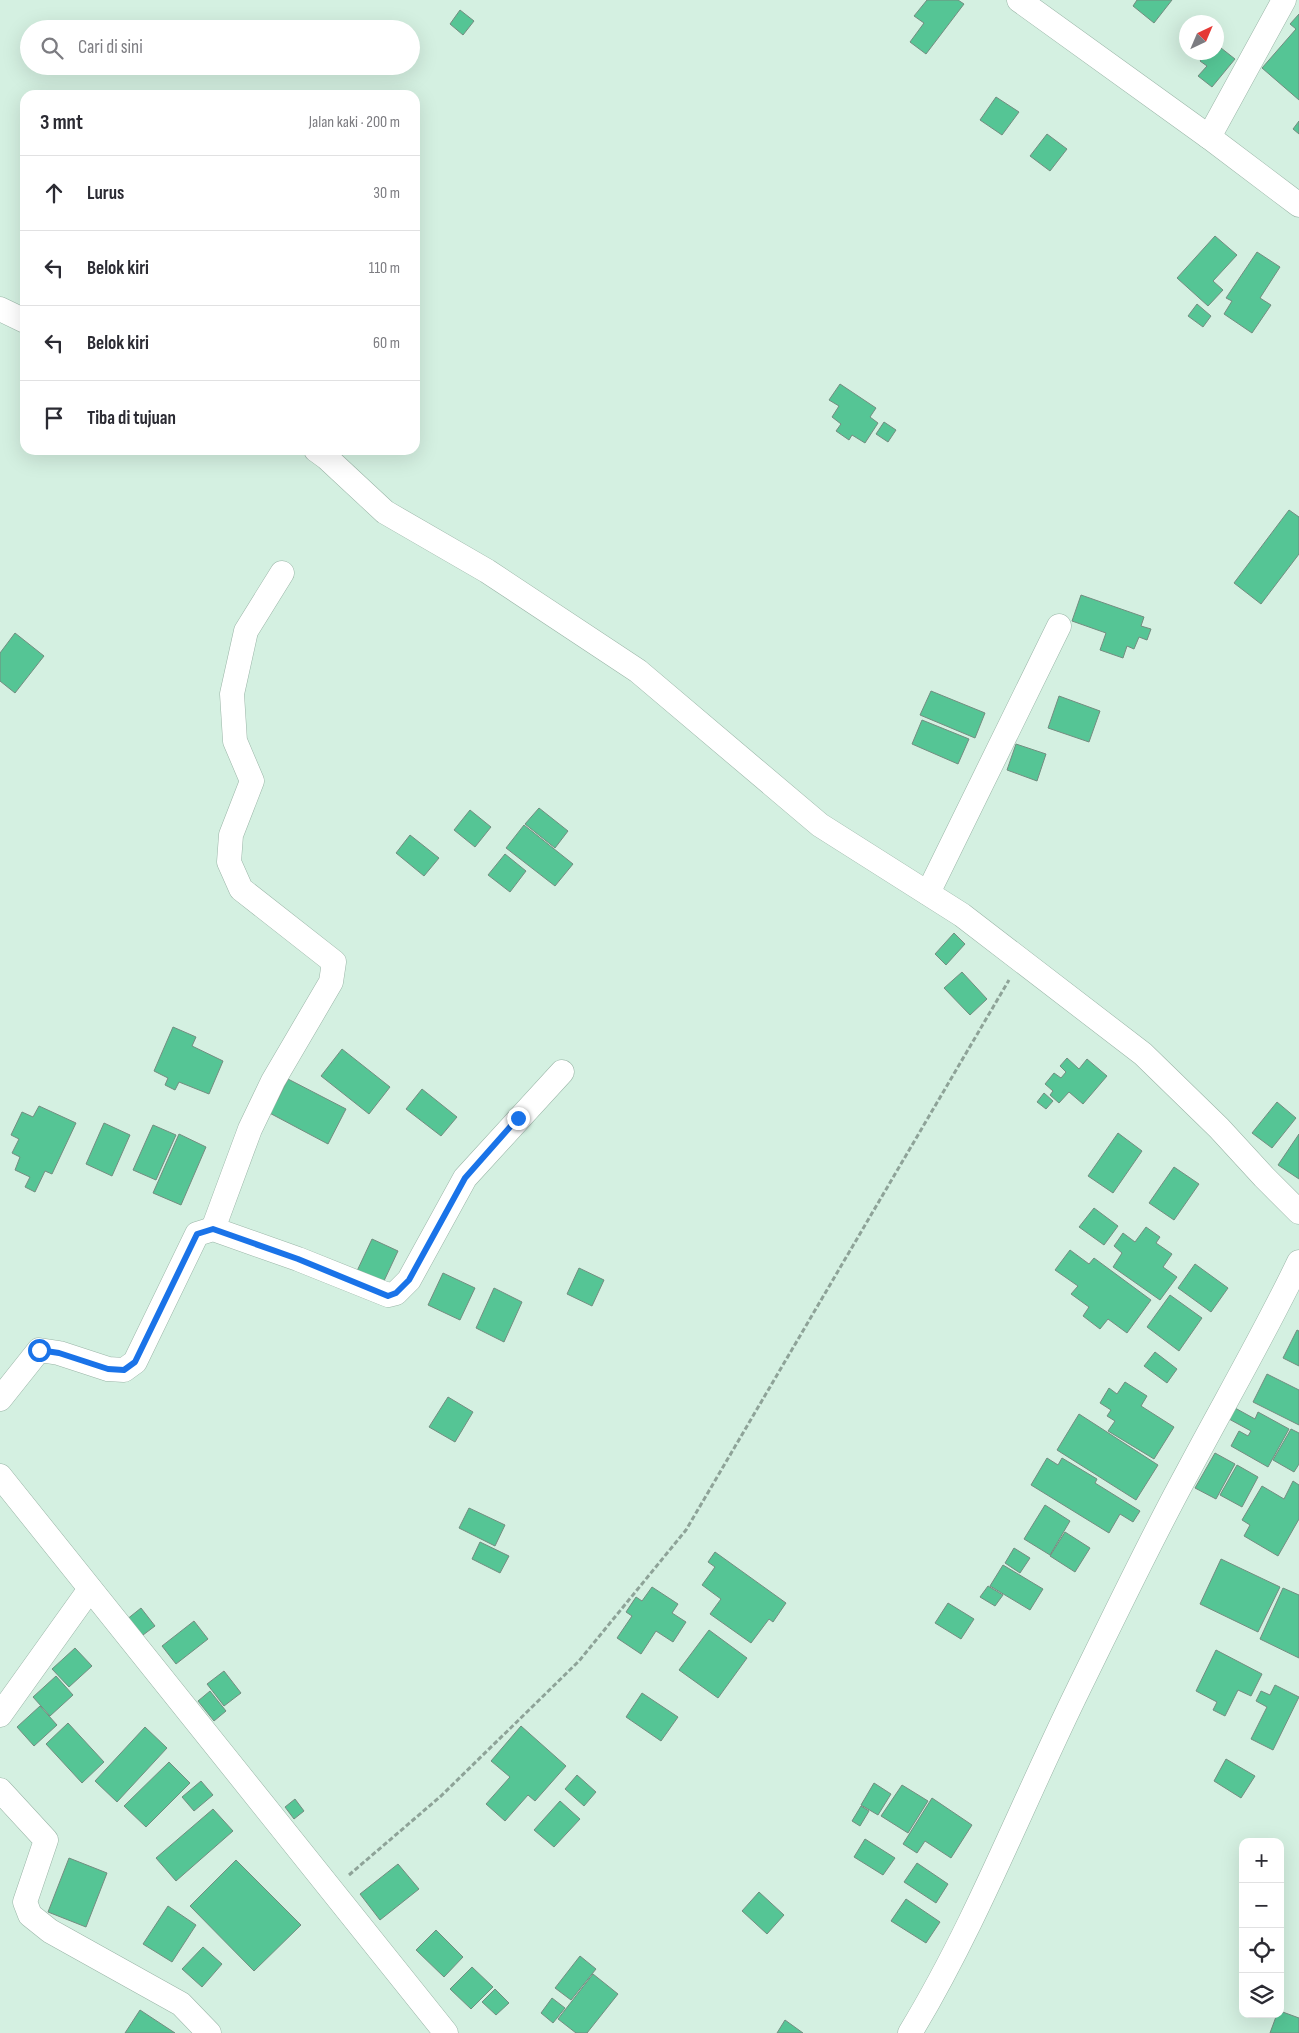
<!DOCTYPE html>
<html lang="id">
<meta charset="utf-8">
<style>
body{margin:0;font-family:"Sofia Sans Condensed",sans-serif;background:#f2f2f3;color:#2b2b33}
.controls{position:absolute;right:15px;bottom:15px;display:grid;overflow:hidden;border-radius:10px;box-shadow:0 5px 20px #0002}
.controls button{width:45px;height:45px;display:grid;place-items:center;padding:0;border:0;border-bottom:1px solid #e1e1e2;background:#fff;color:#2b2b33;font:25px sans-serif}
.compass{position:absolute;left:1179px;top:15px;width:45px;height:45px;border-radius:50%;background:#fff;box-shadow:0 5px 20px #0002;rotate:44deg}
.stop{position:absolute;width:15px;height:15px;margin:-11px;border:4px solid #1a73e8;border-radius:50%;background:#fff}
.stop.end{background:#1a73e8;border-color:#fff;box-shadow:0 1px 5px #0008}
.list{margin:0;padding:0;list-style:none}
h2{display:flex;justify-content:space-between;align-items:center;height:65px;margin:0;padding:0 20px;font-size:21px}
h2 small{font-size:16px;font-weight:400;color:#7c7c81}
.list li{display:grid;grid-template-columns:32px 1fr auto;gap:15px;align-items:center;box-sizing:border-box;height:75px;padding:0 20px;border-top:1px solid #e1e1e2}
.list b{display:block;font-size:19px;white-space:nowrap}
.list em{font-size:16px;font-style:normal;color:#7c7c81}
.icon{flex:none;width:28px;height:28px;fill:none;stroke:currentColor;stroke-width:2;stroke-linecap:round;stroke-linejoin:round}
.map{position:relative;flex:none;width:1299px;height:2033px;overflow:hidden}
.search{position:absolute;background:#fff;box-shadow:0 5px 20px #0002;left:20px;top:20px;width:400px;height:55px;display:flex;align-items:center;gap:12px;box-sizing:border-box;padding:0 18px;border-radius:28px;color:#7c7c81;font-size:19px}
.panel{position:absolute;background:#fff;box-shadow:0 5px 20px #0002;left:20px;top:90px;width:400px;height:365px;border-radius:15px}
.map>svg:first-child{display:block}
.building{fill:#55c595;stroke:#738d80}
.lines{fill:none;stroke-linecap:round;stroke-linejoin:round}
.minor-casing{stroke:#9ab5a7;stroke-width:25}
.path{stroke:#8ea398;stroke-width:3;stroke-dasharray:5 2.5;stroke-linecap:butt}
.minor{stroke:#fff;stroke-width:24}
.route{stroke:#1a73e8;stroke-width:6}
</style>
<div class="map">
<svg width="1299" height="2033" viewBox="0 0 1299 2033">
<rect width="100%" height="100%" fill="#d4f0e1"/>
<!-- building -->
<g class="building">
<polygon points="927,0 958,0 964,4 926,54 910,42 924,23 914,16"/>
<polygon points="1137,0 1172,0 1154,23 1133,6"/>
<polygon points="460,10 474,21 463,35 450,24"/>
<polygon points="1299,14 1299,100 1262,68 1296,29 1290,24"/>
<polygon points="1221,48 1235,59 1212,87 1198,76 1207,66 1200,61 1207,52 1214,56"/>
<polygon points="996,97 1019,112 1002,135 980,120"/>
<polygon points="1299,121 1299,134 1293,129"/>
<polygon points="1047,134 1067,149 1050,171 1030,156"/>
<polygon points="1215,236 1237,255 1213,281 1223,290 1208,306 1177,278"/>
<polygon points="1257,252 1280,267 1260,298 1271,305 1252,333 1224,314 1232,301 1226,298"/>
<polygon points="1197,304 1211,316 1203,327 1188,316"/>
<polygon points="840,384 876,408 870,417 878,423 865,443 852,435 849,440 836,431 841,424 832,417 839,406 829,400"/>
<polygon points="884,422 896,430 888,442 876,434"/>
<polygon points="1289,510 1299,517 1299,554 1261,604 1234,583"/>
<polygon points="1081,595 1144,617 1141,626 1151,629 1147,640 1139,637 1134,649 1127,646 1123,658 1100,650 1106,633 1072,621"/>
<polygon points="15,633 44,656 15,693 0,681 0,653"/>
<polygon points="931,691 985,713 975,738 920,715"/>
<polygon points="1059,696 1100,711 1089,742 1048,728"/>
<polygon points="922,720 969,739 958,764 912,744"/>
<polygon points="1016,744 1046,754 1037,781 1007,770"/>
<polygon points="539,808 568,831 555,848 525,824"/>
<polygon points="470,810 491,827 475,847 454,830"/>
<polygon points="524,825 573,864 555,886 506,848"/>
<polygon points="410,835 439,858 424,876 396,853"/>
<polygon points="505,854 526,871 510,892 488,875"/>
<polygon points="954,933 965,944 946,965 935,954"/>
<polygon points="962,972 987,999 970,1015 944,988"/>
<polygon points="173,1027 196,1037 192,1046 223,1061 209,1094 179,1082 175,1090 165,1085 168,1078 154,1071"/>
<polygon points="342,1049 390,1087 369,1114 321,1076"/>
<polygon points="1067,1058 1079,1069 1087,1059 1107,1076 1083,1104 1069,1092 1059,1103 1050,1095 1053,1091 1045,1084 1054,1073 1061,1078 1066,1072 1060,1066"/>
<polygon points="288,1079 346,1109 328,1144 262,1109 268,1096 277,1101"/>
<polygon points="422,1089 457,1117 441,1136 406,1109"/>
<polygon points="1044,1093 1053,1101 1046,1109 1037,1102"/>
<polygon points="1277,1102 1296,1118 1272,1148 1252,1133"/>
<polygon points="39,1106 76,1123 52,1174 45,1171 35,1192 25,1187 30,1177 15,1170 20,1157 12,1153 19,1139 11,1135 22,1112 33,1117"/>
<polygon points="104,1123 130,1135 112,1176 86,1164"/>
<polygon points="153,1125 176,1135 156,1180 133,1170"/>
<polygon points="1118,1133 1142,1151 1113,1193 1088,1176"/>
<polygon points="179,1134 206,1147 181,1205 153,1193"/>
<polygon points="1299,1134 1299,1179 1278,1165"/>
<polygon points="1174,1167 1199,1184 1174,1220 1149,1203"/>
<polygon points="1094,1208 1118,1226 1104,1245 1079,1227"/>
<polygon points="1146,1227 1160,1237 1156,1243 1172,1254 1163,1267 1177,1277 1160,1300 1113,1267 1122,1253 1114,1246 1123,1233 1135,1242"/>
<polygon points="372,1239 398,1251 383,1283 357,1271"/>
<polygon points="1070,1250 1089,1264 1094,1258 1151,1300 1127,1333 1108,1319 1100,1329 1083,1316 1089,1307 1071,1294 1078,1286 1055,1270"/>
<polygon points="1195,1264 1228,1288 1211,1312 1178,1288"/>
<polygon points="579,1268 604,1280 592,1306 567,1294"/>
<polygon points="443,1273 475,1288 460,1320 428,1305"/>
<polygon points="494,1288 522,1302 504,1342 476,1328"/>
<polygon points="1170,1295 1202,1318 1179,1351 1147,1327"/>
<polygon points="1297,1330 1299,1331 1299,1366 1283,1358"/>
<polygon points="1155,1352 1177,1369 1167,1383 1144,1366"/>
<polygon points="1267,1374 1299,1390 1299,1425 1253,1402"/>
<polygon points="1125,1382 1147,1396 1141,1406 1174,1427 1154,1459 1108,1431 1115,1421 1107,1416 1111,1410 1100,1403 1109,1388 1117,1394"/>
<polygon points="448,1397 473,1412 455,1442 429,1427"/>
<polygon points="1235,1408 1255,1419 1258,1412 1289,1429 1268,1467 1231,1446 1239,1431 1248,1436 1251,1431 1229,1419"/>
<polygon points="1079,1414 1158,1465 1136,1500 1057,1450"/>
<polygon points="1291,1429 1299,1433 1299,1464 1294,1472 1273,1460"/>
<polygon points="1215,1453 1235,1464 1216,1499 1195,1488"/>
<polygon points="1047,1458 1058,1465 1062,1458 1097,1479 1095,1483 1140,1511 1133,1522 1120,1514 1109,1533 1031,1485"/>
<polygon points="1237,1465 1258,1477 1242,1507 1220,1495"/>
<polygon points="1293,1481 1299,1485 1299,1519 1278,1556 1244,1536 1250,1525 1242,1520 1262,1486 1284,1499"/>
<polygon points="1045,1505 1070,1521 1050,1555 1024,1539"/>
<polygon points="469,1508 505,1525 495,1546 459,1528"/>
<polygon points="1065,1532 1090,1548 1075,1572 1050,1556"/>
<polygon points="480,1542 509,1556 500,1573 472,1559"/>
<polygon points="1014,1548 1030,1558 1020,1573 1005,1563"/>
<polygon points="715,1552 786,1603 773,1622 769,1619 751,1643 710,1614 721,1599 702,1585 715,1567 708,1562"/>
<polygon points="1221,1559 1280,1587 1258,1632 1200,1604"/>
<polygon points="1003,1565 1043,1589 1030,1610 990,1586"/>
<polygon points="988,1586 1003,1595 995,1606 980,1597"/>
<polygon points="652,1587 678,1604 672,1613 686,1622 673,1642 656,1631 641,1654 617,1638 632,1616 626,1612 636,1597 642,1601"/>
<polygon points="1283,1588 1299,1595 1299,1658 1260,1639"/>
<polygon points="948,1603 974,1619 961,1639 935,1623"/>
<polygon points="141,1608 155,1626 139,1638 126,1620"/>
<polygon points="194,1621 208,1639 176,1664 162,1646"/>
<polygon points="709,1630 747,1658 718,1698 679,1670"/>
<polygon points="75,1648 92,1666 69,1687 52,1669"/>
<polygon points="1216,1650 1262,1674 1251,1696 1238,1690 1225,1716 1213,1710 1217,1702 1196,1691"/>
<polygon points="224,1671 241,1693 224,1706 207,1684"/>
<polygon points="56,1676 73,1695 50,1716 33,1697"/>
<polygon points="1275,1685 1299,1697 1273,1750 1251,1739 1267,1707 1256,1701 1261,1691 1270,1695"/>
<polygon points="210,1691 226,1711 214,1721 198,1701"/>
<polygon points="642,1693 678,1717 661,1741 626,1717"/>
<polygon points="40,1706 57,1725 34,1746 17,1727"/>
<polygon points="68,1723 104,1762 82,1783 46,1744"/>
<polygon points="521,1726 566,1766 535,1801 528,1795 505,1821 486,1804 510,1777 491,1761"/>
<polygon points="145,1727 167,1748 117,1802 95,1781"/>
<polygon points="1226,1759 1255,1776 1241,1798 1214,1781"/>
<polygon points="169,1762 190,1783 146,1827 124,1806"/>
<polygon points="577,1775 596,1792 584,1806 565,1789"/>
<polygon points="201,1781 213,1795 194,1811 182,1797"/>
<polygon points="874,1783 891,1794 878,1815 861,1805"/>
<polygon points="902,1785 928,1801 908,1833 881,1816"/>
<polygon points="932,1798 972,1825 951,1858 925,1841 917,1853 903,1844"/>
<polygon points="295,1799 304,1811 294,1819 285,1807"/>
<polygon points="560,1801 580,1819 554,1847 534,1830"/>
<polygon points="861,1806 869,1811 860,1826 852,1821"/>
<polygon points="213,1809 233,1831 176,1881 156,1858"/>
<polygon points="865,1839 895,1858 883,1875 854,1857"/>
<polygon points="69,1858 107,1873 86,1927 48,1912"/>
<polygon points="236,1860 301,1925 254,1971 190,1906"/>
<polygon points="917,1863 948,1884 936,1903 904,1882"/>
<polygon points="398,1864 419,1889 380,1920 360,1894"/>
<polygon points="759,1892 784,1915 767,1934 742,1911"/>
<polygon points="906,1899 940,1922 926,1943 891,1921"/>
<polygon points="168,1906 196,1925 172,1962 143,1944"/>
<polygon points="436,1930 463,1957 444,1977 416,1950"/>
<polygon points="203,1947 222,1964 202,1987 182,1969"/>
<polygon points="580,1956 596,1969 571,2000 555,1988"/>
<polygon points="472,1967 493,1987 471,2009 450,1989"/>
<polygon points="593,1974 618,1994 587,2033 576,2033 558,2019"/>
<polygon points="495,1989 509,2003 496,2015 482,2002"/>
<polygon points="552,1998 565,2008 553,2023 541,2013"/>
<polygon points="140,2010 175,2033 125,2033"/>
<polygon points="1280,2011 1299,2018 1299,2033 1270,2033 1277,2014 1280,2014"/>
<polygon points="785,2020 803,2033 777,2033"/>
</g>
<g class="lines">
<!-- minor casing -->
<g class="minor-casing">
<g id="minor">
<polyline points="1019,0 1209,137 1299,205"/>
<polyline points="1209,137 1284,0"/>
<polyline points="0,309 25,321"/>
<polyline points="316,450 327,458 385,512 487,571 638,671 820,825 962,915 1143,1054 1219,1128 1264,1177 1299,1212"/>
<polyline points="928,893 1059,626"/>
<polyline points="213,1229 250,1129 273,1081 331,982 334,962 241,889 229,862 231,835 252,781 235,741 232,694 246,631 282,573"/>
<polyline points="0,1399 39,1350 59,1353 108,1369 124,1370 135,1362 197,1234 213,1229 298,1259 388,1295 396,1293 409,1280 465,1178 562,1072"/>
<polyline points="0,1476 446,2033"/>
<polyline points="0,1715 90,1589"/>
<polyline points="0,1790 46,1840 25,1902 30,1915 50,1931 181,2004 209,2033"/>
<path d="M910,2033C976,1924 1022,1804 1078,1690C1113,1619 1147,1547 1185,1477C1223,1405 1264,1335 1299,1262"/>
</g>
</g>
<!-- path -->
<polyline class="path" points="349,1875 441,1796 579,1661 686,1530 1009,980"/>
<!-- minor -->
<use href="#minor" class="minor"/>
</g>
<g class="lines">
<!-- route -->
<polyline class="route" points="39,1350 59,1353 108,1369 124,1370 135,1362 197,1234 213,1229 298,1259 388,1296 396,1293 409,1280 465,1178 518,1118"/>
</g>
</svg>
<div class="controls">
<button>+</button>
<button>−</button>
<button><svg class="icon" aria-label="locate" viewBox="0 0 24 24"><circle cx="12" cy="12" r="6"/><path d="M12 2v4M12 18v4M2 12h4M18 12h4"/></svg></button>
<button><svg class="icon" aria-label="layers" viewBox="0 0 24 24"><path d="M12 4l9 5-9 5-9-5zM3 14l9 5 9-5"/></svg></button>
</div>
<svg class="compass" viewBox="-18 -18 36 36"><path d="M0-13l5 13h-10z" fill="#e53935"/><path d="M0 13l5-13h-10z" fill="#7c7c81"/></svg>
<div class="stop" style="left:39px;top:1350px"></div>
<div class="stop end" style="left:518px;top:1118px"></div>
<div class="search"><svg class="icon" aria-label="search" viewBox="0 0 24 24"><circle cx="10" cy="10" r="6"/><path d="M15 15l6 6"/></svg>Cari di sini</div>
<section class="panel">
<h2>3 mnt<small>Jalan kaki · 200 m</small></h2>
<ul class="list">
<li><svg class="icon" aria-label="ahead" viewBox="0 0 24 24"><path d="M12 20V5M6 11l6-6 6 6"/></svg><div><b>Lurus</b></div><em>30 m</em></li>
<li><svg class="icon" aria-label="left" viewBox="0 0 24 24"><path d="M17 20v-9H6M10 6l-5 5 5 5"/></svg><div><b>Belok kiri</b></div><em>110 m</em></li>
<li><svg class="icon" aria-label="left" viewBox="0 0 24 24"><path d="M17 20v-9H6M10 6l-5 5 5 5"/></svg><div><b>Belok kiri</b></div><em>60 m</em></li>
<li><svg class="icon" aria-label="arrive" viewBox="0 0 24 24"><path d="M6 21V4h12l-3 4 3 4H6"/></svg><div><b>Tiba di tujuan</b></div></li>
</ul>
</section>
</div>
